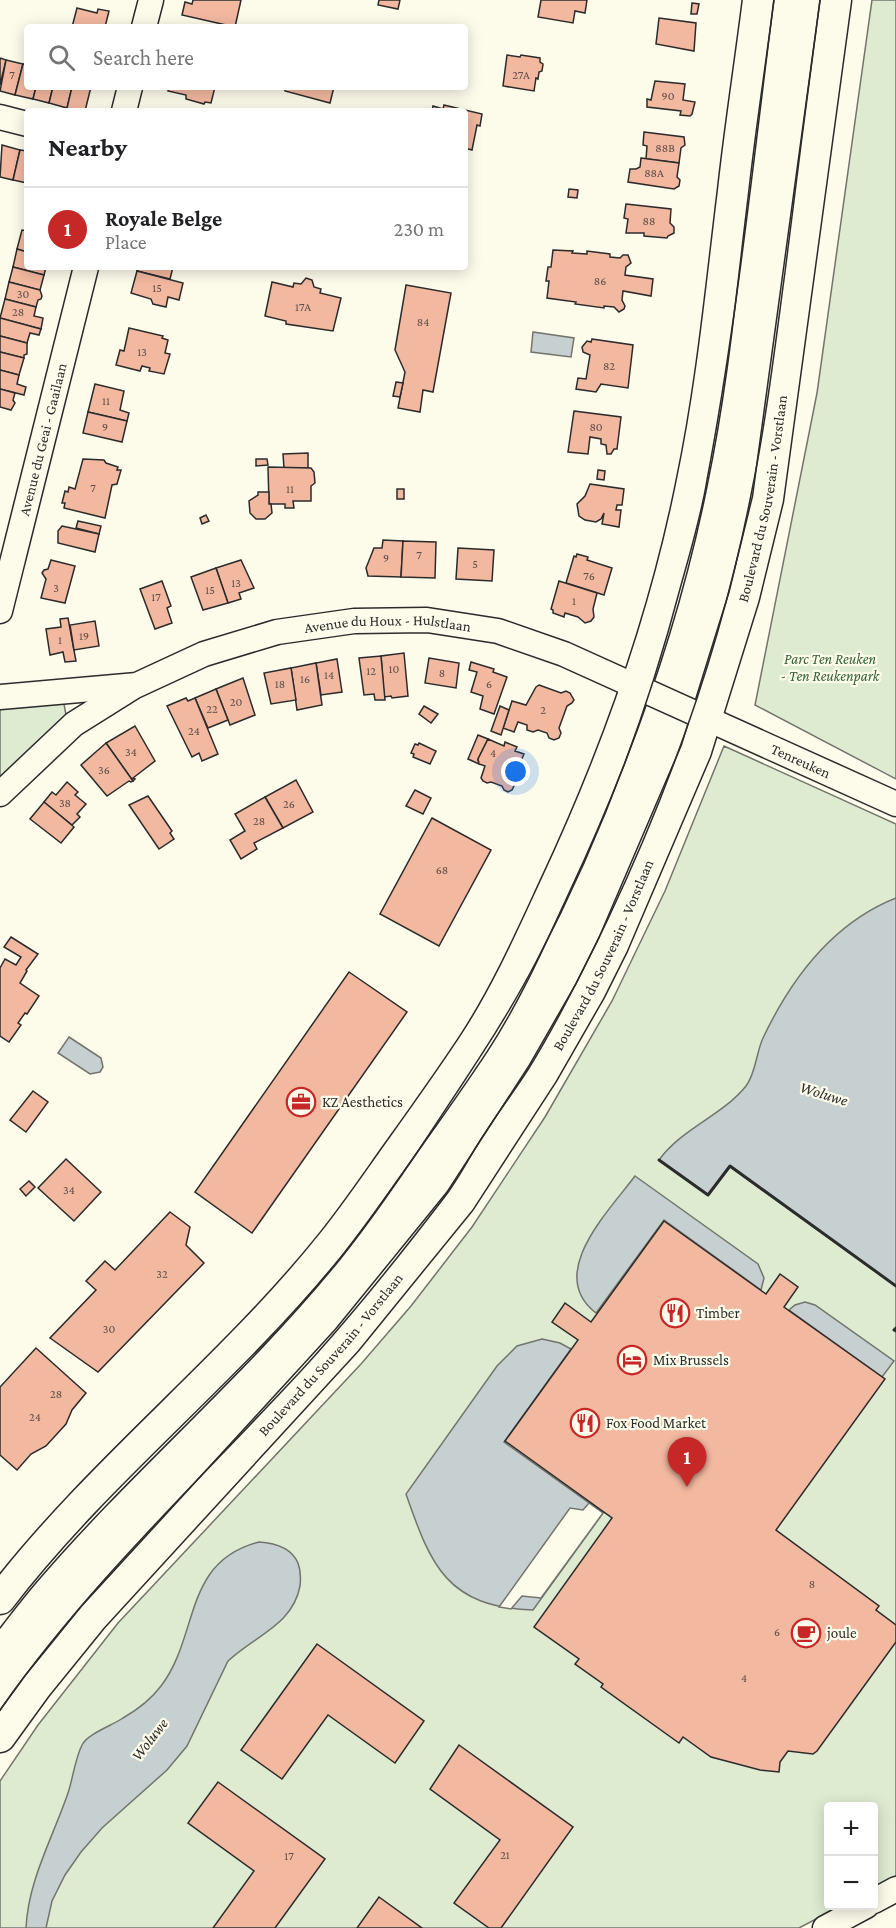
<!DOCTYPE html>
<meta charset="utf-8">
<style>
body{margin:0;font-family:"Crimson Pro",serif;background:#f2f2f2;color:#202124}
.controls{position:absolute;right:18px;bottom:18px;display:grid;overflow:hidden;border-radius:6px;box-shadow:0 3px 15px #0003}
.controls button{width:54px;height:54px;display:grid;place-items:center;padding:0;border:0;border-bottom:2px solid #e0e0e0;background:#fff;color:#202124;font:30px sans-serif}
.you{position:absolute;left:516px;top:772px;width:21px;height:21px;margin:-15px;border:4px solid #fff;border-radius:50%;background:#1a73e8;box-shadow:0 0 0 9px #1a73e833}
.badge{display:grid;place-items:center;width:39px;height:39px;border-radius:50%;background:#c62828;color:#fff;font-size:20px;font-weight:700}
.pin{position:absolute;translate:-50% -50px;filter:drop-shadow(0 2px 3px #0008)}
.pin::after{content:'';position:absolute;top:32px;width:21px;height:18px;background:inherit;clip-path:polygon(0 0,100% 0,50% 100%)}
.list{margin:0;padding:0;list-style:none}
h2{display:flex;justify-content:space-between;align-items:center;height:78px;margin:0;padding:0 24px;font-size:26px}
h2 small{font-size:20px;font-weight:400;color:#757577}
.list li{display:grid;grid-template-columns:39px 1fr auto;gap:18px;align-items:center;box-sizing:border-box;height:84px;padding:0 24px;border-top:2px solid #e0e0e0}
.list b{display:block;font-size:22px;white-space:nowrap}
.list p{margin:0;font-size:20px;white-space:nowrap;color:#757577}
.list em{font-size:20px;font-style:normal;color:#757577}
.icon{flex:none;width:33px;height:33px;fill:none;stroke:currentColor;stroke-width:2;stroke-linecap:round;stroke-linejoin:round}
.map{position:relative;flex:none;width:896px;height:1928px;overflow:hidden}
.search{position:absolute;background:#fff;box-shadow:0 3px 15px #0003;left:24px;top:24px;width:444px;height:66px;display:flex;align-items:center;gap:15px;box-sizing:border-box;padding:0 21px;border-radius:6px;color:#757577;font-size:22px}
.panel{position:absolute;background:#fff;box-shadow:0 3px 15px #0003;left:24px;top:108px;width:444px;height:162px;border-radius:6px}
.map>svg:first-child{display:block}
.green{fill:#deebd1;stroke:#74746e;stroke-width:1.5}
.water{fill:#c7d0d0;stroke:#74746e;stroke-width:1.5}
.pier{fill:#fdfbea;stroke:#74746e;stroke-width:1.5}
.building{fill:#f2b8a0;stroke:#2b2b2b;stroke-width:1.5}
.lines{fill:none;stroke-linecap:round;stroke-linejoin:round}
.minor-casing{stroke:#2b2b2b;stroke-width:27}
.major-casing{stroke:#2b2b2b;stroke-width:33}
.minor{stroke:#fdfbea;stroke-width:24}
.major{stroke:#fdfbea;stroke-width:30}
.tram{stroke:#2b2b2b;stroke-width:1.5}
.wall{stroke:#2b2b2b;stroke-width:3}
.labels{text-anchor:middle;stroke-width:4.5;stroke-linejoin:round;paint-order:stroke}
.number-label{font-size:12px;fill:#5d4e48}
.street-label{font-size:15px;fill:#2b2b2b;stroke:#fdfbea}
.park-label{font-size:15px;font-style:italic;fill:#34623c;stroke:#fdfbea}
.poi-label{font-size:15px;fill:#2b2b2b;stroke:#fdfbea;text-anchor:start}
.water-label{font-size:16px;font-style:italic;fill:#2b2b2b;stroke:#fdfbea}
</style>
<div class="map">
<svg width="896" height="1928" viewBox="0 0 896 1928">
<rect width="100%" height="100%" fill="#fdfbea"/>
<!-- green -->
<g class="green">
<polygon points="872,0 896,0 896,779 755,705 817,393"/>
<polygon points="64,704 66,715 0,778 0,707"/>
<polygon points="724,746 896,824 896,1876 874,1888 874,1806 828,1806 828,1906 841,1906 799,1928 0,1928 0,1781 38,1725 118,1623 361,1364 411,1306 472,1227 545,1117 612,1001 665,891"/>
</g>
<!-- water -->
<g class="water">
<polygon points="533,332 574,338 571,357 531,352"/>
<path d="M896,898V1286L730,1167L708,1195L659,1160C682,1128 722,1116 746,1086C756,1073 756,1053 763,1038C791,979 833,923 896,898Z"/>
<polygon points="69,1037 101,1058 103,1067 100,1072 90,1074 58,1053"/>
<path d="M635,1176L758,1264L764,1278L761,1290L664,1220L596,1313C545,1274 609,1211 635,1176Z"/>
<polygon points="805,1302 815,1305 894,1361 882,1377 789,1310 795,1305"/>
<path d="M542,1339L560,1343L571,1349L504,1442L603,1513L533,1610C447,1607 431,1566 406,1494L497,1366L517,1346Z"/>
<path d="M259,1542C275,1543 291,1547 298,1563C301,1571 301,1577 300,1586C293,1625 254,1636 228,1661L187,1746L167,1770L102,1828L81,1852L65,1875L52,1901L46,1928H26C28,1881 53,1837 68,1793C73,1778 75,1759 82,1745C87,1734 113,1725 123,1718C137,1710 152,1698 161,1686C200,1635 182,1562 259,1542Z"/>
</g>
<!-- pier -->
<polygon class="pier" points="589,1503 603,1513 541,1598 522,1596 511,1609 499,1607 570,1508 583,1510"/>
<!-- building -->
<g class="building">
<polygon points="193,0 241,0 235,27 182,15 185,2 192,4"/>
<polygon points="379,0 400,0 398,9 378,5"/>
<polygon points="541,0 587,0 585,13 575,11 573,23 538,17"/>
<polygon points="692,3 699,4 697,14 691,14"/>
<polygon points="77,8 97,13 98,9 109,11 105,27 72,27"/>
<polygon points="659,18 696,23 694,51 656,44"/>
<polygon points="507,55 520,57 521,55 540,58 540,62 543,64 542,71 539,72 538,79 536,78 534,91 503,86"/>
<polygon points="0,58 6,60 0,85"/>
<polygon points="6,60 23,64 15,95 0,91"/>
<polygon points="23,64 27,65 27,87 36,87 33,99 15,95"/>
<polygon points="655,81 685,84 683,100 695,102 692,114 690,116 680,115 681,111 647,107 647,99 651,100"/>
<polygon points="36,87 53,87 49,103 33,99"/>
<polygon points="53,87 72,87 67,108 49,103"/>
<polygon points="72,87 91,87 85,111 70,111 67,108"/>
<polygon points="169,87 215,87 211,103 205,102 204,104 186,99 186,95 168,91"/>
<polygon points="284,87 334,87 330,103 285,91"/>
<polygon points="444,105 482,114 480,126 477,125 472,150 465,148 465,111 432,111 433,106 443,109"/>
<polygon points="644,132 684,137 685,145 681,148 679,163 646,159 647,146 643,145"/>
<polygon points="2,145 20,150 13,180 0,177"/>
<polygon points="20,150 27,151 27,183 13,180"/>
<polygon points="641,158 679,163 677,177 680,180 679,186 674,189 628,182 630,169 636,169 640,167"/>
<polygon points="569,189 578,190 577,198 568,197"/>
<polygon points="626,204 671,209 670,223 674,227 674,233 668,236 667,238 644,236 644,233 626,233 628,219 624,218"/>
<polygon points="22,230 27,231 27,252 17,249"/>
<polygon points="17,249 27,252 27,267 46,267 44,275 13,267"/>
<polygon points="553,250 573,251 572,253 587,254 587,251 610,254 610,257 620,258 623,255 628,255 631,263 626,267 625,275 653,279 651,296 623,291 622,300 625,306 624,309 619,312 614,307 604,306 604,308 575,304 576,302 547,298 549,281 546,281 548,267 551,267"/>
<polygon points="13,267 44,275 40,290 9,282"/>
<polygon points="138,267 173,267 170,279 137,271"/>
<polygon points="137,271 183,283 179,300 168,297 166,307 153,304 151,299 131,293"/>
<polygon points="306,278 312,280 314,287 321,289 320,293 341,298 333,331 286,324 286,321 265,316 272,282 293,287 294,283 301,284"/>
<polygon points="9,282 40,290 42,296 41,299 38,300 36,307 5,299"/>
<polygon points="406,285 451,293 433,392 423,390 420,412 398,408 405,372 395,350"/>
<polygon points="5,299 36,307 34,316 43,318 41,329 0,318"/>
<polygon points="0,318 41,329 39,335 30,333 27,343 0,336"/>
<polygon points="129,328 163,336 162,338 168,340 165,353 170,354 164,374 149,371 150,368 142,366 140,371 116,365 120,350 124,351"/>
<polygon points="0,336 27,343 27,354 24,355 24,358 0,352"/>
<polygon points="592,339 633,345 628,388 601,384 596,392 576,389 578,378 586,379 590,355 583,352 582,347 587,341 591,342"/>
<polygon points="0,352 24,358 19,375 0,370"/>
<polygon points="0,370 19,375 17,384 26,387 24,395 0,389"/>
<polygon points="396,382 403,383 400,397 393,396"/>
<polygon points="95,384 124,391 120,410 129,413 127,421 88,412"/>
<polygon points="0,389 15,393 13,400 15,403 11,410 0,407"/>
<polygon points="574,411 621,417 617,449 614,449 611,454 607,454 606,445 601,444 601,439 590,437 588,454 568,452"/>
<polygon points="88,412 127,421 122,442 83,433"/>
<polygon points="308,453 308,468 284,468 283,454"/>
<polygon points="83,459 104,460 106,463 118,467 117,470 121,470 117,484 112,485 105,518 64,508 65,503 62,503 65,491 68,492 69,487 75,489"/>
<polygon points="256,459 267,459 268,465 256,466"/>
<polygon points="268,467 311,468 314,472 315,483 311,486 311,501 293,501 294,508 285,508 285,504 269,504"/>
<polygon points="598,470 605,471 604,480 597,479"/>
<polygon points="590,484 624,489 622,505 617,505 616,510 621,510 619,527 602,524 604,513 601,519 596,522 585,520 579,516 577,504 585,496"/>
<rect x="397" y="489" width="7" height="10"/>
<polygon points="258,492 269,492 269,504 271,504 272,513 265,519 256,519 250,513 249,501 258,495"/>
<polygon points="206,515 209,521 202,524 200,518"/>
<polygon points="78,521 101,526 99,534 76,528"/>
<polygon points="62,526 99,534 95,552 58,543 58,531"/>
<polygon points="383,540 403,541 401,577 368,576 366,568 374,548 382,548"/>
<polygon points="403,541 436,542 435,578 401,577"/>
<polygon points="458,548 494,550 492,581 456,579"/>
<polygon points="577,554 588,557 587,560 612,568 604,595 566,583 574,556 576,557"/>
<polygon points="51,560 75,566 65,603 41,598 46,579 42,573 44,570 48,569"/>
<polygon points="241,560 254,588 239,593 241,599 228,603 216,568"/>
<polygon points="216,568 228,603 203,610 191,577"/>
<polygon points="162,581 171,606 167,608 172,623 155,629 140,589"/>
<polygon points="559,581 597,593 593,609 594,617 591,621 585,623 578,617 565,613 564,617 553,613 553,610 551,609"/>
<polygon points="68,618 76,661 65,662 63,652 50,655 46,629 61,627 60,619"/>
<polygon points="95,621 99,646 74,650 70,625"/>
<polygon points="404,653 408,696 392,698 391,696 384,697 381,656"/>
<polygon points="381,656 385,700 375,700 374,694 364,695 359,658"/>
<polygon points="429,658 459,663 456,688 425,683"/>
<polygon points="337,659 342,692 321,695 316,663"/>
<polygon points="471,662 494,669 493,672 507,677 494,714 480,709 483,696 471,692 477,672 469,670"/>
<polygon points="316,663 322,705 297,710 291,668"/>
<polygon points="291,668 296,700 271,704 264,673"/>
<polygon points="243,678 255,715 230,725 216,689"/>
<polygon points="539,685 561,693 566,691 570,693 574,700 572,703 567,706 559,728 561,733 559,738 554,740 549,738 547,733 538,730 533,732 527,730 527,725 518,722 514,732 503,728 512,701 526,705 536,687"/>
<polygon points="216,689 228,720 208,728 195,698"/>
<polygon points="186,698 188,701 195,698 218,754 202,761 199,753 192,757 167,706"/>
<polygon points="424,706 438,714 431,723 419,714"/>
<polygon points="500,706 509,710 501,735 491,731"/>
<polygon points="135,726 155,761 133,778 135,779 133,781 106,743"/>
<polygon points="478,735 488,739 478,759 479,764 468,759"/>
<polygon points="488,739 504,746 505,742 517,747 515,751 524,754 512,782 514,786 512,790 508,792 504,790 502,786 491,782 487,783 483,781 481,778 485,766 479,764 478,759"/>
<polygon points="106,743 133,781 131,782 129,781 107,796 81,765"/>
<polygon points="419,743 436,751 430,764 413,757 414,754 411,753 415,744 418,745"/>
<polygon points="296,780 313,812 283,828 265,797"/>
<polygon points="67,782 78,792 75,795 86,804 77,814 80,817 72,825 44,802 52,792 56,795"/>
<polygon points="415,790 431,798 423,814 406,806"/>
<polygon points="148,796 172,831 170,833 174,839 159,849 129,805"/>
<polygon points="265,797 283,828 254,843 257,849 241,859 230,840 245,831 235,814"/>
<polygon points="44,802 74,827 61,843 30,819"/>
<polygon points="432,818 491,850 439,946 380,914"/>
<polygon points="11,937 38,954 26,970 27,971 20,983 39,996 27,1014 25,1013 18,1023 21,1025 9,1042 0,1036 0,968 5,959 16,965 21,957 4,947"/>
<polygon points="349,972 407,1012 252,1233 195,1192"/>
<polygon points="33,1091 48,1102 26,1132 10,1120"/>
<polygon points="66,1159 101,1192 74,1221 38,1188"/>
<polygon points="29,1181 35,1187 26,1196 20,1189"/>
<polygon points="170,1212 190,1227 186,1245 204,1263 98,1372 50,1338 96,1290 86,1281 105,1261 115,1270"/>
<polygon points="664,1221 766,1294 780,1274 798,1287 784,1307 885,1379 776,1530 879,1606 876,1610 896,1625 896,1642 817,1751 813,1754 788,1751 780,1762 779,1772 760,1770 711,1757 683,1737 679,1743 601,1687 603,1684 575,1664 579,1659 534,1627 612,1518 505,1441 578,1340 552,1322 565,1303 591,1322"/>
<polygon points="36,1348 86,1393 72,1410 66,1424 46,1446 31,1454 17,1470 0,1455 0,1387"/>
<polygon points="317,1644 424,1721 395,1763 328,1715 282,1779 241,1750"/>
<polygon points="459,1745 573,1827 501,1928 489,1928 454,1903 500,1840 430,1789"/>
<polygon points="218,1782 325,1859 275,1928 213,1928 254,1871 188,1823"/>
<polygon points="379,1897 422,1928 357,1928"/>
</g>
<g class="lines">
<!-- minor casing -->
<g class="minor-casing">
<g id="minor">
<polyline points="144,27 151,0"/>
<polyline points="124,111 130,87"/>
<polyline points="0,117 27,124"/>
<path id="s1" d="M0,611L86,267"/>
<path id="s2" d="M0,697L137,685L204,654L277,632L354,621L427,620L498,631L564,654L896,804"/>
<polyline points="0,794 74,724 133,687"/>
<polyline points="874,1901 896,1889"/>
<polyline points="825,1928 866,1906"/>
</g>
</g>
<!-- major casing -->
<g class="major-casing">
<g id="major">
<path d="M0,1599C99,1470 230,1370 331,1244C356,1213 378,1180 401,1148C426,1113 451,1078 474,1043C506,994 530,940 554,888C615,758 664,622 692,481C712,385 721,288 733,191C740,127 750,64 758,0"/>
<path id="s3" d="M0,1737L37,1686L93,1617L347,1340L460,1201L543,1073L590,991L613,945L696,751L744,597L768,499L836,0"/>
</g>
</g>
<!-- minor -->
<use href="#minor" class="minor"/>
<!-- major -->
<use href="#major" class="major"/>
<!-- tram -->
<g class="tram">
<path d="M0,1628C13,1611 26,1594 41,1577C136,1467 249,1372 341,1258C376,1214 407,1168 438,1121C472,1069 507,1018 536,962C598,844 646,718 680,589C690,553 701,517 707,480C737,322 753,160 774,0"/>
<path d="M0,1710C87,1586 197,1483 299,1373C350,1318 397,1259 443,1199C459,1179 470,1155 485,1133C499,1111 515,1090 529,1068C558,1021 583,971 607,921C671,786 722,642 751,495C766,422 775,346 785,272C796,181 808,91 820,0"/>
</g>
<!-- wall -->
<g class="wall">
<polyline points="659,1160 708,1195 730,1166 896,1286"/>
<polyline points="896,1328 894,1330 896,1331"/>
</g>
</g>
<!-- icons -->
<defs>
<g id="office-ring" transform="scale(1.5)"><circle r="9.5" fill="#fdfbea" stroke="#c62828" stroke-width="1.5"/><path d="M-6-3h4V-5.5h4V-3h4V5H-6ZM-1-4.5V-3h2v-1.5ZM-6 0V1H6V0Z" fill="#c62828"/></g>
<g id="restaurant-ring" transform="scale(1.5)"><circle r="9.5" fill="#fdfbea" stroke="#c62828" stroke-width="1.5"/><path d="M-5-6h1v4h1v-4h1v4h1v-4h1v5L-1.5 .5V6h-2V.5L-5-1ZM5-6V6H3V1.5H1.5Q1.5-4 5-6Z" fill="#c62828"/></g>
<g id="hotel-ring" transform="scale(1.5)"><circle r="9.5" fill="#fdfbea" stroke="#c62828" stroke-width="1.5"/><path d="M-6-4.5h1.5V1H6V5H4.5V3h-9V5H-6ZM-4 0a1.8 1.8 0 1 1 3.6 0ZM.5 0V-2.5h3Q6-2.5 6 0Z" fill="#c62828"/></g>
<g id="cafe-ring" transform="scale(1.5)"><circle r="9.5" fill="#fdfbea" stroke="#c62828" stroke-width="1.5"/><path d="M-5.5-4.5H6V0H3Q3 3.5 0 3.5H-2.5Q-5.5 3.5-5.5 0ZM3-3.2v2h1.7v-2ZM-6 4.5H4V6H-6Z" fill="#c62828"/></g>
</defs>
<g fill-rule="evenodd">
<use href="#office-ring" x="301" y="1102"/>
<use href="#restaurant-ring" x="675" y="1313"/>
<use href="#hotel-ring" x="632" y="1360"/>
<use href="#restaurant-ring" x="585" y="1423"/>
<use href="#cafe-ring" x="806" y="1633"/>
</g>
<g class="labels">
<!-- number labels -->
<g class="number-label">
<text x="12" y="79">7</text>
<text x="521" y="79">27A</text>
<text x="668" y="100">90</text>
<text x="665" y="152">88B</text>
<text x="654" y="177">88A</text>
<text x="649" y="225">88</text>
<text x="600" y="285">86</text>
<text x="157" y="292">15</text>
<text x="23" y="298">30</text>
<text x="303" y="311">17A</text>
<text x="18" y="316">28</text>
<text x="423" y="326">84</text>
<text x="142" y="356">13</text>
<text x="609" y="370">82</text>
<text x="106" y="405">11</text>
<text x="105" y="431">9</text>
<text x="596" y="431">80</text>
<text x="93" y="492">7</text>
<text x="290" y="493">11</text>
<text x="419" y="559">7</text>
<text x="386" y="562">9</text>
<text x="475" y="568">5</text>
<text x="589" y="580">76</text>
<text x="236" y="587">13</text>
<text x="56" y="592">3</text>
<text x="210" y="594">15</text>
<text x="156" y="601">17</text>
<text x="574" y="605">1</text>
<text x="84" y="640">19</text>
<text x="60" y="644">1</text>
<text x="394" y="673">10</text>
<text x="371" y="675">12</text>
<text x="442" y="677">8</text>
<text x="329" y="679">14</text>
<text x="305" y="683">16</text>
<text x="280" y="688">18</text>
<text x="489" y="688">6</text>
<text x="236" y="706">20</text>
<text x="212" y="713">22</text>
<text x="543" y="714">2</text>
<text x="194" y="735">24</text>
<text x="131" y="756">34</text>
<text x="493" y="757">4</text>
<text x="104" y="774">36</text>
<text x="65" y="807">38</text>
<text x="289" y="808">26</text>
<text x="259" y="825">28</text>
<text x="442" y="874">68</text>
<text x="69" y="1194">34</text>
<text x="162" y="1278">32</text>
<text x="109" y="1333">30</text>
<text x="56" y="1398">28</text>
<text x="35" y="1421">24</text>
<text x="812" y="1588">8</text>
<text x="777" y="1636">6</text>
<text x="744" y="1682">4</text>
<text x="505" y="1859">21</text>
<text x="289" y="1860">17</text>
</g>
<!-- street labels -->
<g class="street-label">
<text dy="5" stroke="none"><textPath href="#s1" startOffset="177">Avenue du Geai - Gaailaan</textPath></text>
<text dy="5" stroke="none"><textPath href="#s3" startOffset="1478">Boulevard du Souverain - Vorstlaan</textPath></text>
<text dy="5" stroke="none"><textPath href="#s2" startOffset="399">Avenue du Houx - Hulstlaan</textPath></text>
<text dy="5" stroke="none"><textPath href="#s2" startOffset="840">Tenreuken</textPath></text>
<text dy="5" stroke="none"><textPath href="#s3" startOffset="992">Boulevard du Souverain - Vorstlaan</textPath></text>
<text dy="5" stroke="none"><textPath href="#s3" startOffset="506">Boulevard du Souverain - Vorstlaan</textPath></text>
</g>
<!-- park labels -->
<g class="park-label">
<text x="830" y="664">Parc Ten Reuken<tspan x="830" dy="17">- Ten Reukenpark</tspan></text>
</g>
<!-- poi labels -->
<g class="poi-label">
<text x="322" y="1107">KZ Aesthetics</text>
<text x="696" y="1318">Timber</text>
<text x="653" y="1365">Mix Brussels</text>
<text x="606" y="1428">Fox Food Market</text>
<text x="827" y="1638">joule</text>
</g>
<!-- water labels -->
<g class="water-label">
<text transform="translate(824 1093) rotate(17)" y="6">Woluwe</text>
<text transform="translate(149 1739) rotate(-52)" y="6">Woluwe</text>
</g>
</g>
</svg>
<div class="controls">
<button>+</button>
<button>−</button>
</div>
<div class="you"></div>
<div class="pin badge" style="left:687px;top:1487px">1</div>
<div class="search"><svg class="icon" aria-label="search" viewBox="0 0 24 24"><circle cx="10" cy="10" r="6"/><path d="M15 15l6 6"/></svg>Search here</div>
<section class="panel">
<h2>Nearby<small></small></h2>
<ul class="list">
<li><span class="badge">1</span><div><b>Royale Belge</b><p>Place</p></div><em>230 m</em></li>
</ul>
</section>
</div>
